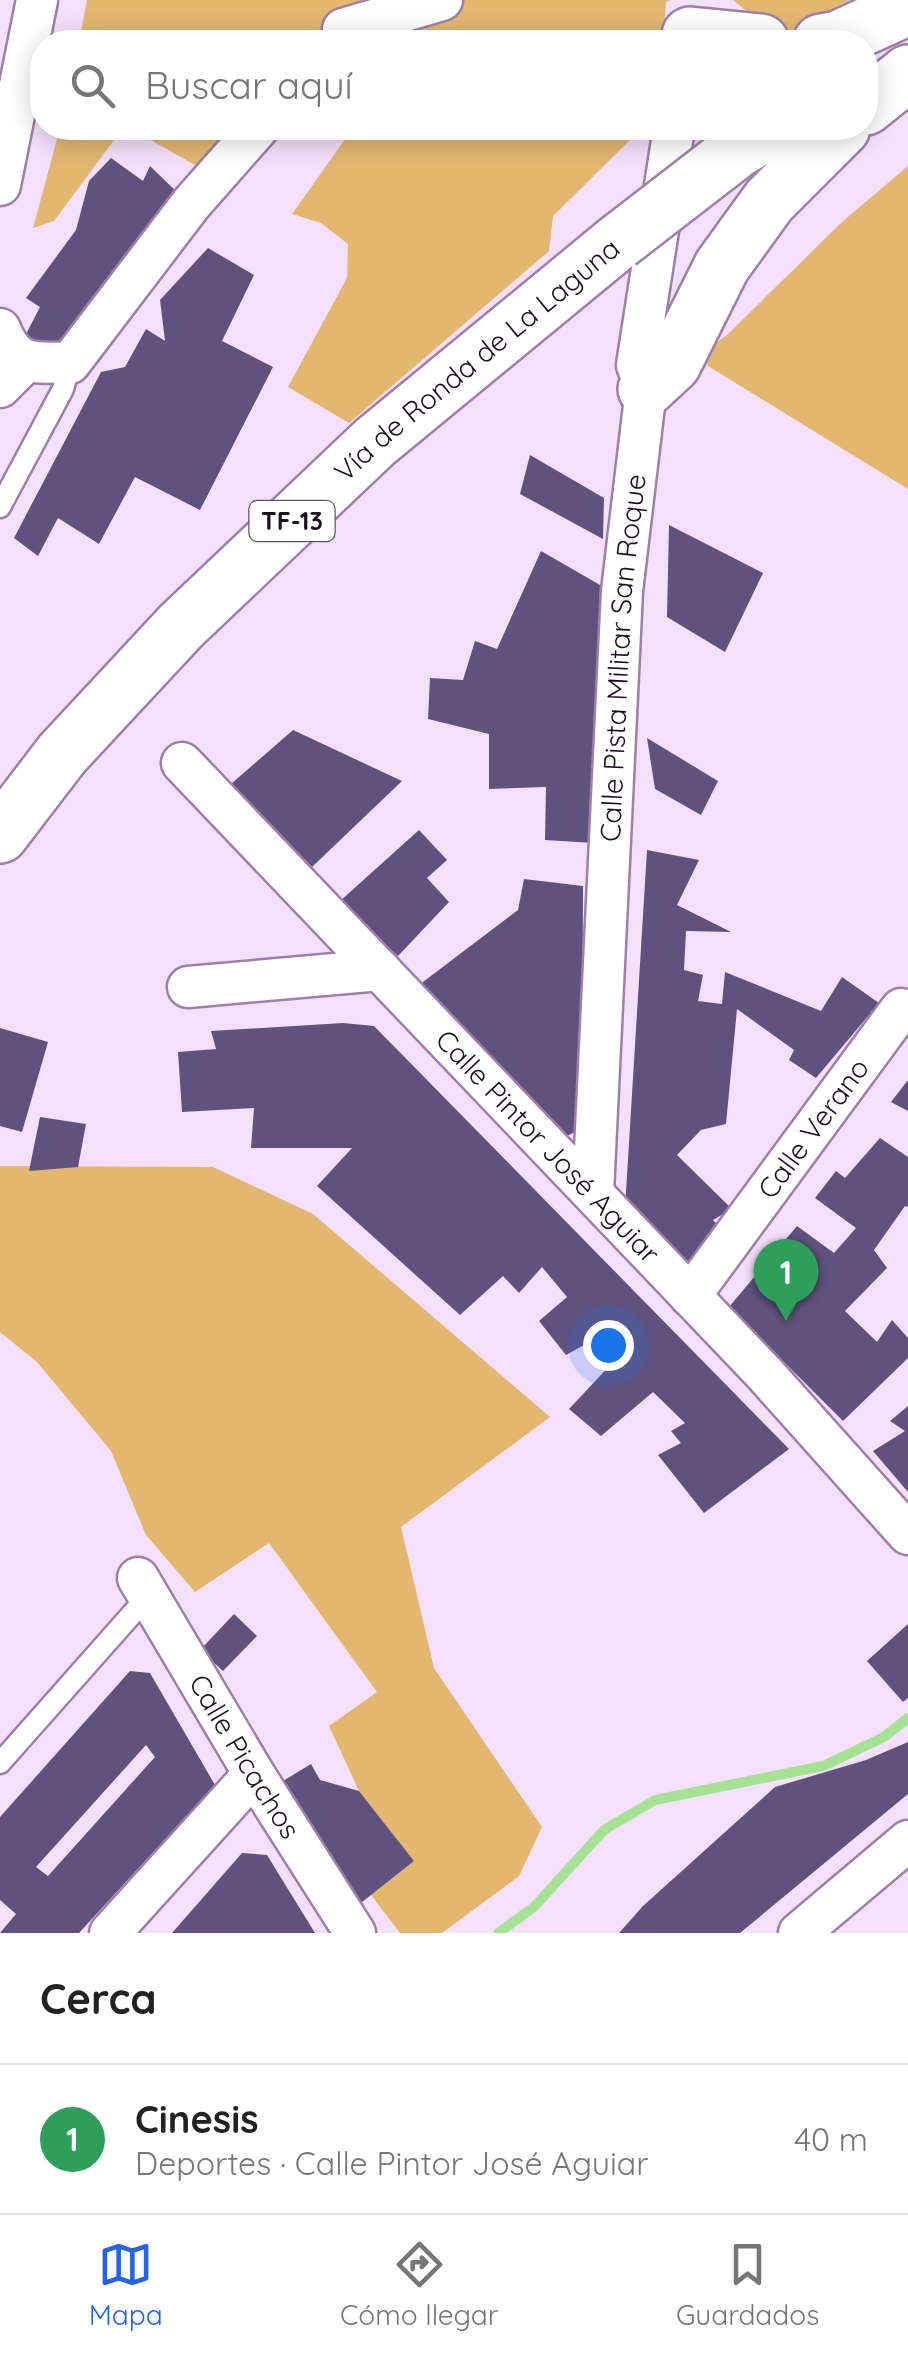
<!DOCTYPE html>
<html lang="es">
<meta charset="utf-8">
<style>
body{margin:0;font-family:Quicksand,sans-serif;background:#f6f6f6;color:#222}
.you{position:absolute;left:608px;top:1345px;width:35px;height:35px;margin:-25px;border:8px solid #fff;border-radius:50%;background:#1a73e8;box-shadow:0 0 0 15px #1a73e833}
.badge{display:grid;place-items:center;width:65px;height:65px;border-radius:50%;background:#2563eb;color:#fff;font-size:32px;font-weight:700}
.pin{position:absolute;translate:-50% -82px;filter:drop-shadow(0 2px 5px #0008)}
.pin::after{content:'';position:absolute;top:52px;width:35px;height:30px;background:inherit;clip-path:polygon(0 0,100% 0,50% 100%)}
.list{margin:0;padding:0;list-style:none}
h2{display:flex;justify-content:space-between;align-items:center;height:130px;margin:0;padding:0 40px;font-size:42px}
h2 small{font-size:32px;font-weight:400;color:#767676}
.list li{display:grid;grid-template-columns:65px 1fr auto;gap:30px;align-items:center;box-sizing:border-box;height:150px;padding:0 40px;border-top:2px solid #e0e0e0}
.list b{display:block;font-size:38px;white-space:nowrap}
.list p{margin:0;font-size:32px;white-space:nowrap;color:#767676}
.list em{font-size:32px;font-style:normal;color:#767676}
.icon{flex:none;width:55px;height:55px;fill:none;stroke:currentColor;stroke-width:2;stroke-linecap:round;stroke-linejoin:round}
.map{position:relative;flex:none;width:908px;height:1933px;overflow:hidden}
.search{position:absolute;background:#fff;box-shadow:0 5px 25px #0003;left:30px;right:30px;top:30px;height:110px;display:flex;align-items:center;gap:25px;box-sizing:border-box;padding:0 35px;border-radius:40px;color:#767676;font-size:38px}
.sheet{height:280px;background:#fff}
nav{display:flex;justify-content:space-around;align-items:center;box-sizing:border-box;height:140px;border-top:2px solid #e0e0e0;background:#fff;font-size:28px;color:#767676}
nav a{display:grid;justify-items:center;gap:5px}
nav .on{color:#2563eb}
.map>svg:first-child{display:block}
.green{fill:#e3b770}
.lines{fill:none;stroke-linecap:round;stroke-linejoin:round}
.stream{stroke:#a6e294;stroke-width:10}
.building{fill:#60527e;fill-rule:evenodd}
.service-casing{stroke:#9f7fa9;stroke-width:25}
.minor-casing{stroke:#9f7fa9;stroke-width:45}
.primary-casing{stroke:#9f7fa9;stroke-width:60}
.service{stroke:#fff;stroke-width:20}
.minor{stroke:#fff;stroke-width:40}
.primary{stroke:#fff;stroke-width:55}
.primary-bridge-casing{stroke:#9f7fa9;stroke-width:60;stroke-linecap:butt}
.primary-bridge{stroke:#fff;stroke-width:55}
.labels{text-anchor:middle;stroke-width:10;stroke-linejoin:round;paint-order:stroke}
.shield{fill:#fff;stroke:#5f5661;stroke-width:2.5}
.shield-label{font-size:25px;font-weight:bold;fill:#1a0e1d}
.street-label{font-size:28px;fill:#1a0e1d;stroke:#fff}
</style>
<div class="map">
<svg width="908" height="1933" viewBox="0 0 908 1933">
<rect width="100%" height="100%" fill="#f5e0fb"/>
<!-- green -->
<g class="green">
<polygon points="87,0 672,0 666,2 663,42 79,42"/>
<polygon points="733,0 850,0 788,32 745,10"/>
<polygon points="60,128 123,128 54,221 33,228"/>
<polygon points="129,128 228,128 197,166"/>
<polygon points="353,128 636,128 631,139 553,216 549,251 349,423 288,387 347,278 348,244 321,223 292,214"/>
<polygon points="908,166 908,489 708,366 703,352 727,335 842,222"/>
<polygon points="0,1166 213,1167 313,1214 550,1417 401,1527 434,1668 542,1827 519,1876 442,1933 400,1933 371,1895 414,1861 359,1791 329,1726 377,1692 269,1543 195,1592 146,1535 111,1451 37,1362 0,1332"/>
</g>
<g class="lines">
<!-- stream -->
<polyline class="stream" points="498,1933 534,1907 604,1830 655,1800 823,1766 884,1737 908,1718"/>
</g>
<!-- building -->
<g class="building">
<polygon points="111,158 143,181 150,166 184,199 62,353 23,340 40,307 26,298 76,230 89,181"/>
<polygon points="208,248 254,275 222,341 273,367 200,510 135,477 99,544 58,518 38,556 14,538 101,372 125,367 146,329 165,341 160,300"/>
<polygon points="530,455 604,498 603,539 520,494"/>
<polygon points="669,525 763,573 725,652 667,617"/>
<polygon points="541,551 600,585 593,843 545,840 546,787 489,789 489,734 428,719 430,678 463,680 475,641 497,649"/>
<polygon points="293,730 402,781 312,867 231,784"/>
<polygon points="647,738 718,781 701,815 655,789"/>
<polygon points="419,830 447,860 427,878 449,902 398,956 339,902"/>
<polygon points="647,850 699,860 677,905 731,932 686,931 684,970 703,975 698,1001 722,1004 725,972 821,1011 842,977 879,1003 816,1078 789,1060 794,1050 737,1009 726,1124 701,1130 677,1155 732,1209 713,1220 723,1230 684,1272 625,1208"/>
<polygon points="524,879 583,886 582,1128 560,1140 419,985 518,910"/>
<polygon points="343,1023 374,1026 789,1449 704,1513 658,1455 681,1443 671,1431 685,1423 653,1392 601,1436 569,1409 614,1361 593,1340 566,1355 539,1321 567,1297 542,1267 519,1293 503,1276 460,1315 317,1186 352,1148 251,1148 254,1108 182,1112 178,1052 216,1049 211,1031"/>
<polygon points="0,1028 48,1042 22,1132 0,1126"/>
<polygon points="908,1080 908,1111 891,1102"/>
<polygon points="40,1117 86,1124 78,1167 29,1171"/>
<polygon points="880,1138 908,1157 908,1207 905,1206 874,1250 887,1268 845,1311 877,1342 892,1320 908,1338 908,1358 843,1421 729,1307 797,1226 834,1253 856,1228 815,1198 836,1171 845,1178"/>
<polygon points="908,1406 908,1492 873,1451 905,1431 890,1421"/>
<polygon points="234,1614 257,1636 223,1671 200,1650"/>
<polygon points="908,1624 908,1698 903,1702 867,1661"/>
<path d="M130,1671L150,1673L215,1785L79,1933H0L16,1914L0,1900V1817ZM146,1745L155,1757L48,1876L36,1867Z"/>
<polygon points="908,1742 908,1794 740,1933 619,1933 643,1906 775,1787 866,1760"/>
<polygon points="311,1764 320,1780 359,1791 414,1861 352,1910 283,1781"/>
<polygon points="242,1853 267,1855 315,1933 172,1933"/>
</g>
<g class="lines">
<!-- service casing -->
<g class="service-casing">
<g id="service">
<polyline points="0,507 63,389 70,363"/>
<polyline points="0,1763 148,1596"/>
</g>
</g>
<!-- minor casing -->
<g class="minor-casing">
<g id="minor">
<polyline points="343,29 442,0"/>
<polyline points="0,185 37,0"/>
<path d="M0,329C16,368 32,362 70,363L191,204L258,128"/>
<polyline points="0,387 25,362"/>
<path id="s1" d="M182,763L765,1374L908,1534"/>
<polyline points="188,987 380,970"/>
<path id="s2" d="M593,1192L622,591L646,389L637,365L674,128"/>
<path id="s3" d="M690,1296L901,1009"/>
<path id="s4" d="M138,1578L254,1774L355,1933"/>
<polyline points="110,1933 254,1774"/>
<polyline points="799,1933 908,1841"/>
</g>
</g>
<!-- primary casing -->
<g class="primary-casing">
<g id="primary">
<polyline points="690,35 761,42"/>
<polyline points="821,42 838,39 908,7"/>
<polyline points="866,107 908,73"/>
<polyline points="737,150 773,128"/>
<polyline points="646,389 673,364 722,266 769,201 842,128"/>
<path id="s5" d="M0,835L62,754L181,626L375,442L618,242"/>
</g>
</g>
<!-- service -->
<use href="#service" class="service"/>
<!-- minor -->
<use href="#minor" class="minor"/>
<!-- primary -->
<use href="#primary" class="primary"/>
<!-- primary-bridge casing -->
<g class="primary-bridge-casing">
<polyline id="primary-bridge" points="618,242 737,150"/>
</g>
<!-- primary-bridge -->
<use href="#primary-bridge" class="primary-bridge"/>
</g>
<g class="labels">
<!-- shield labels -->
<rect class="shield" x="249.5" y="501" width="85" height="40" rx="8"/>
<g class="shield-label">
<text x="292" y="530">TF-13</text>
</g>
<!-- street labels -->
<g class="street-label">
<text dy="10" stroke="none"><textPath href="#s5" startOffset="675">Vía de Ronda de La Laguna</textPath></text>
<text dy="10" stroke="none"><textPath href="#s2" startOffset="535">Calle Pista Militar San Roque</textPath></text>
<text dy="10" stroke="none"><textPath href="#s3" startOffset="208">Calle Verano</textPath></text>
<text dy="10" stroke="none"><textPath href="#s1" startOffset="530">Calle Pintor José Aguiar</textPath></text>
<text dy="10" stroke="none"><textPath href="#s4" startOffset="208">Calle Picachos</textPath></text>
</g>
</g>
</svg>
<div class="you"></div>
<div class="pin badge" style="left:786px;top:1321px;background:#2e9e5b">1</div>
<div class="search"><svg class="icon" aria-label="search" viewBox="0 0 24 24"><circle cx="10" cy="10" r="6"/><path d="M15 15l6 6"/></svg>Buscar aquí</div>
</div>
<section class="sheet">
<h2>Cerca<small></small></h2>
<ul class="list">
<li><span class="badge" style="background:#2e9e5b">1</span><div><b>Cinesis</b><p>Deportes · Calle Pintor José Aguiar</p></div><em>40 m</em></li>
</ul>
</section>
<nav>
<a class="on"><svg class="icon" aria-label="map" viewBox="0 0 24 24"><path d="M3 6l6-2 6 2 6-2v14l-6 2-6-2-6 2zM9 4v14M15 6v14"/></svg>Mapa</a>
<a><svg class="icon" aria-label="directions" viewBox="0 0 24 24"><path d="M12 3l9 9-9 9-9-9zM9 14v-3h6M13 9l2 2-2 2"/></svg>Cómo llegar</a>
<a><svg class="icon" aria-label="saved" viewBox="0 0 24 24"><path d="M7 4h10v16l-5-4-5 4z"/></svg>Guardados</a>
</nav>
